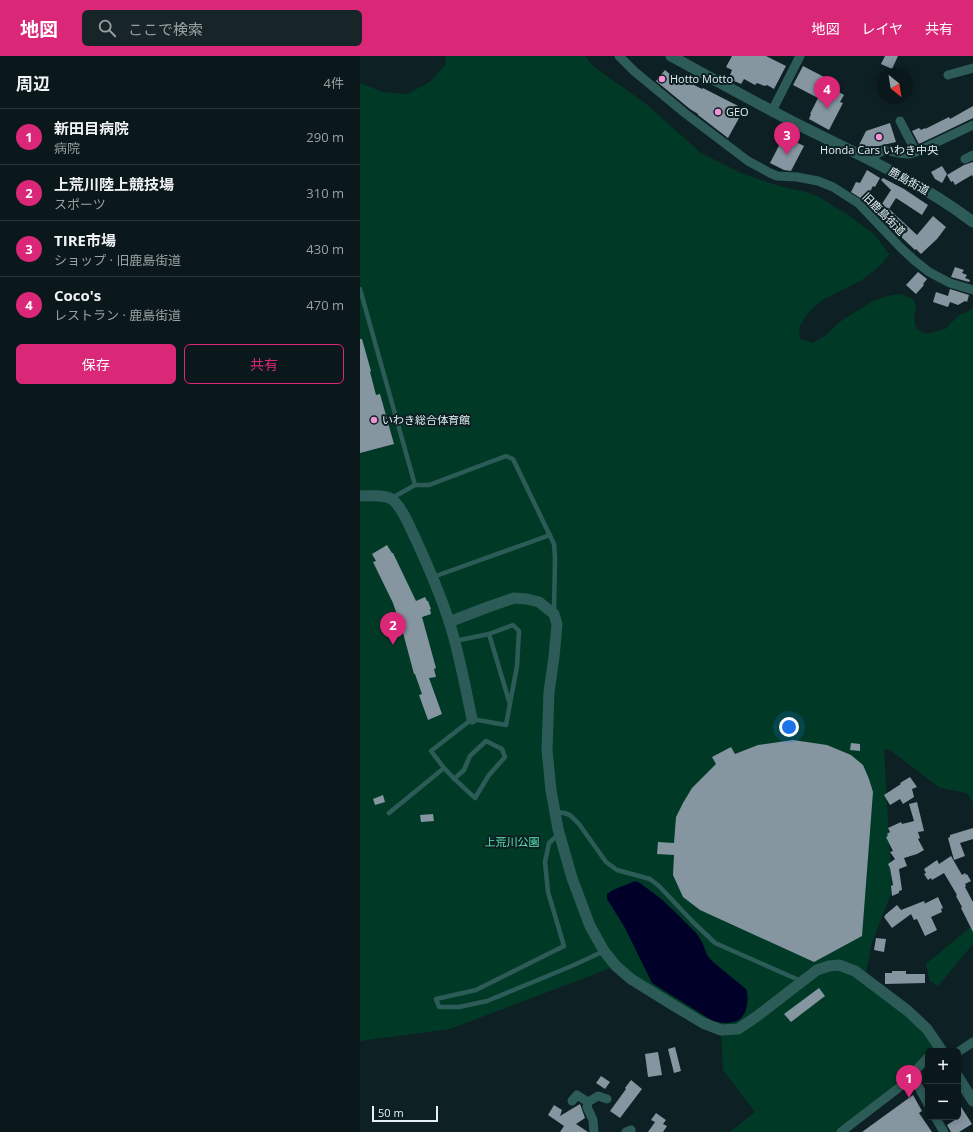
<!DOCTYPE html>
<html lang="ja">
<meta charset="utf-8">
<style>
body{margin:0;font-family:"Open Sans","Noto Sans JP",sans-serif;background:#182528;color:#f1f3f6}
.controls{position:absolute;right:12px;bottom:12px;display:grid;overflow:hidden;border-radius:6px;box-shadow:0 2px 10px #0003}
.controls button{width:36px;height:36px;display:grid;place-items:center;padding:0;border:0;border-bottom:1px solid #2a373a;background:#0a181b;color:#f1f3f6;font:20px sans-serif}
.compass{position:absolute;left:517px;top:12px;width:36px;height:36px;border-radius:50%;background:#0a181b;box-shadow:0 2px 10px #0003;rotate:150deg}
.scale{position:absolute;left:12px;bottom:10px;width:66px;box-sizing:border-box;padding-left:4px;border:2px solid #e4f0f2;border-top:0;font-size:11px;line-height:14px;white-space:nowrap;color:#e4f0f2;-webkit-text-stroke:3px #0d2024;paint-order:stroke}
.you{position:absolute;left:429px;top:671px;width:14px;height:14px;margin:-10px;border:3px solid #fff;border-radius:50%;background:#1a73e8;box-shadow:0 0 0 6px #1a73e833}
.badge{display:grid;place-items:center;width:26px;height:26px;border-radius:50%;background:#db2777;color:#fff;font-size:13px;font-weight:700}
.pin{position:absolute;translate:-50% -33px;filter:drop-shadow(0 1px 2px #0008)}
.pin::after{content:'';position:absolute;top:21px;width:14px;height:12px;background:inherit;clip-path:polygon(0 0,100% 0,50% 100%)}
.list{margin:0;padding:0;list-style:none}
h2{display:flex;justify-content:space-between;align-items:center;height:52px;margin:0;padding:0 16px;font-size:17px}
h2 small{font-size:13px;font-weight:400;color:#99a0a3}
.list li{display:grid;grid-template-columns:26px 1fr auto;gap:12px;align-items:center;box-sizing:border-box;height:56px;padding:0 16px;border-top:1px solid #2a373a}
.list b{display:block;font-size:15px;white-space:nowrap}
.list p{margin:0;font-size:13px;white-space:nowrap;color:#99a0a3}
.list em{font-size:13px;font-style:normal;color:#99a0a3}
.actions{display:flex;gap:8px;padding:12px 16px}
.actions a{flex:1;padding:9px 0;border:1px solid #db2777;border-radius:6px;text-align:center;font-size:14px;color:#db2777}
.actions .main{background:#db2777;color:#fff}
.icon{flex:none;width:22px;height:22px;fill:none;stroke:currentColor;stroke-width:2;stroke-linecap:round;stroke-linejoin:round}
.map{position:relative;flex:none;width:613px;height:1076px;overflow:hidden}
header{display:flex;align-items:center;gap:24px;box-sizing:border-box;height:56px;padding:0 20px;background:#db2777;color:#fff}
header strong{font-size:19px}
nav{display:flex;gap:22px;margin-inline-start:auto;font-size:14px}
.search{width:280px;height:36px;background:#182528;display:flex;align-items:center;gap:10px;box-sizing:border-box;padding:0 14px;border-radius:6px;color:#99a0a3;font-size:15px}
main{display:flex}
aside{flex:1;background:#0a181b}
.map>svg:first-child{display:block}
.green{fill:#003a26}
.water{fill:#000029}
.building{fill:#8596a1}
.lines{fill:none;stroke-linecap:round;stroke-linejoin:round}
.service{stroke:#2d5c58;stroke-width:4.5}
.minor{stroke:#2d5c58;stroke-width:9}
.tertiary{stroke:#2d5c58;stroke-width:11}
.poi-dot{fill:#f391d5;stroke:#0d2024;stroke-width:1.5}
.labels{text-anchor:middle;stroke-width:4;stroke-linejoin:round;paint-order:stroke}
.poi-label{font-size:11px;fill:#e4f0f2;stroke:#0d2024;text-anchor:start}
.street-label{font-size:11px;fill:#e4f0f2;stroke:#0d2024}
.park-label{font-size:11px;fill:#5de7ae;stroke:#0d2024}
</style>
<header>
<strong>地図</strong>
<div class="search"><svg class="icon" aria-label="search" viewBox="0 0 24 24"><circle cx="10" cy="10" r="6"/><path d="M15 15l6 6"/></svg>ここで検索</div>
<nav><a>地図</a><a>レイヤ</a><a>共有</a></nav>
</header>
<main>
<aside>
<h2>周辺<small>4件</small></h2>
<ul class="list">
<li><span class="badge">1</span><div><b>新田目病院</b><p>病院</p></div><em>290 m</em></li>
<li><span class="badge">2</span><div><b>上荒川陸上競技場</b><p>スポーツ</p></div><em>310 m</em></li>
<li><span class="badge">3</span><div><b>TIRE市場</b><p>ショップ · 旧鹿島街道</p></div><em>430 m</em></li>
<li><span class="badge">4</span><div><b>Coco's</b><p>レストラン · 鹿島街道</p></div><em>470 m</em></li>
</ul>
<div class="actions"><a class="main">保存</a><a>共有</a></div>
</aside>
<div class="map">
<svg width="613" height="1076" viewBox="0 0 613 1076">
<rect width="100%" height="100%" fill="#0d2024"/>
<!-- green -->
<g class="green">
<polygon points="85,0 225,0 234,11 285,47 341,97 383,118 419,130 446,136 459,141 488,159 514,178 529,198 521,209 502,224 462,244 447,258 439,272 440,283 452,287 465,280 481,265 511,246 527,240 541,238 553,243 556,250 554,262 556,272 566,278 585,273 598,260 613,253 613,746 607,737 580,732 530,694 524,693 532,835 512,887 505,922 579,989 573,995 568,995 568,1001 481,1076 370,1076 395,1056 363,1014 361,974 256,910 90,973 0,985 0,27 23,36 47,38 70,26 86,8"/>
<polygon points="613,869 613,888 578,930 570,925 566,908"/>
</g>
<!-- water -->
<path class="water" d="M275,825L280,827L300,842L312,853L337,878L343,888L347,899L353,906L386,933C388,938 388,943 387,949C384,968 369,969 353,965L292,927L265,872L247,843V838L253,834Z"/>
<!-- building -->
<g class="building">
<polygon points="372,0 406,0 426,10 414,33 407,29 405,30 397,27 395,29 384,23 381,28 372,24 373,20 370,19 372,14 366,11"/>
<polygon points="525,0 538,0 532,13 521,8"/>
<polygon points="443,10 466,22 463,27 484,39 480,46 483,47 469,74 449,63 451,58 450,58 458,42 433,29"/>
<polygon points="305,14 312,20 314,18 320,23 320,22 342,33 343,32 384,53 368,82 338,59 338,58 330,53 296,25"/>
<polygon points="613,50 613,62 559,88 552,75 559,72 561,74 565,72 565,73 589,61 590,63"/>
<polygon points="530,67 536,86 519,90 509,95 499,89 506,75"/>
<polygon points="424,80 444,90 431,115 424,114 410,107"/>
<polygon points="613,106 613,121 612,119 595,129 593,125 591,126 587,119 604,109"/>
<polygon points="582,110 587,118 582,127 575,123 571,116"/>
<polygon points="507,114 520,122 515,131 513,130 505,145 491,136 496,126 500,127"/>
<polygon points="523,122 544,133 568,149 562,159 536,142 529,153 557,179 573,160 586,171 577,183 561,198 556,193 555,194 516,157 531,134 521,124"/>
<polygon points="595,211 604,214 602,217 607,219 605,222 610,224 609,226 591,221"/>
<polygon points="558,216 567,223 563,228 564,229 556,238 546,229"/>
<polygon points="590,233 609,239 607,246 605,245 598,249 590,246 588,251 573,246 576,236 588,240"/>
<polygon points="0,283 2,283 11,315 10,316 16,339 20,338 34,388 0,397"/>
<polygon points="27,489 32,497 33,497 56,545 65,541 67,545 68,545 71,553 70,553 71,558 62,561 76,612 74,613 76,621 69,622 82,658 68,664 59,639 62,638 55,618 54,618 42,573 33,547 13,506 16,505 12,498"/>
<polygon points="433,684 467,689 491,699 503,709 509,723 513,736 502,880 454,906 340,854 323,841 313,819 314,799 297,798 298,786 314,787 316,761 323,747 332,732 356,708 352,701 371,691 375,698 398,689"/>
<polygon points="491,687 500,688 500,695 490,694"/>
<polygon points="550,721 557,731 552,733 554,741 543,748 540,743 530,749 524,739 541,728 540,727"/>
<polygon points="23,739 25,746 15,749 13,743"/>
<polygon points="557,746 564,775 558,776 560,782 558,783 564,794 557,798 544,802 547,810 539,813 542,834 539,835 539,837 532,840 531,830 533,829 530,812 528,808 535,803 530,796 533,795 526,781 528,780 527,778 530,776 528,772 541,766 542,768 554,765 549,748"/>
<polygon points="73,758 74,765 61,766 60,759"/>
<polygon points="613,772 613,783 600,787 605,800 594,804 588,782 590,781 590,779"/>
<polygon points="591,800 602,819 605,817 606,819 607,818 611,825 605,828 606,830 605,831 613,846 613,876 601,852 602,851 596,840 597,839 584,817 572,824 571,822 568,824 564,818 566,817 564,813 577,804 579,808"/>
<polygon points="578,841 583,852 581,853 582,856 571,861 577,874 565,880 557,863 554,864 551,858 532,872 524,861 525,860 525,859 537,849 541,854 564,845 565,847 564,848"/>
<polygon points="516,882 526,883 524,896 514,894"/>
<polygon points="532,915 546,915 546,918 565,918 565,927 525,928 525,917 532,917"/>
<polygon points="459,932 465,940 431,966 424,958"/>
<polygon points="315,991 321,1015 314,1017 308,993"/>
<polygon points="298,996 302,1019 288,1021 285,998"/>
<polygon points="241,1020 250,1026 245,1033 236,1027"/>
<polygon points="271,1024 282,1033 260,1062 250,1055 266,1033 265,1032"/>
<polygon points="553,1039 562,1055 559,1057 572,1076 502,1076"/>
<polygon points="598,1046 612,1068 599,1076 591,1076 587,1069 598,1062"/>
<polygon points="220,1048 225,1062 216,1068 228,1076 200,1076 204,1070 188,1059 194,1049 202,1054 200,1060"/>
<polygon points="296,1057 306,1064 303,1068 307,1070 303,1076 288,1076 295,1066 291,1064"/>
</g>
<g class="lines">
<!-- service -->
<g class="service">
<polyline points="0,233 55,429"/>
<polyline points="32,442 55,429 69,429 146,400 153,403 194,488 195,502 194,556"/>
<polyline points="73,521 190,479"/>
<polyline points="129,578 149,645"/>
<path d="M84,712C94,723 104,732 115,742L129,719L145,701L142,693L126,685L110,700L104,714L94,723"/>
<polyline points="195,756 204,757 210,759 219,768 246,806 257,814 290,823 299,830 334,867 355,887 441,925"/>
<polyline points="29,757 84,712 71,695 112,663 146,669 157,610 159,575 153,569 129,578 95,585"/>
<polyline points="198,779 189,787 185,806 188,836 204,890 116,934 76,943 79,951 99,951 127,945 214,909 244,895"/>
</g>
<!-- minor -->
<g class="minor">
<polyline points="259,0 274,15 326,58 388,105 410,117 417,120 437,121 458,125 473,131 498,147 541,192 554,204 569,216 590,227 613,234"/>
<polyline points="588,19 613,12"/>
<polyline points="412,55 440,0"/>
<polyline points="540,65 556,96"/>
<polyline points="605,103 613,99"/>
<path d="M511,105C525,86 532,99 549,98C552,98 555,96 558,95L613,69"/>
<polyline points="598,996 613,986"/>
<polyline points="552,1019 568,1048"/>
<polyline points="212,1045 217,1039 228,1046"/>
<polyline points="575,1061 584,1076"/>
<polyline points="234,1076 233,1064 227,1051 228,1046 238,1040 247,1043"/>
<polyline points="266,1076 271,1074"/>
<polyline points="481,1076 541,1030 568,1001"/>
</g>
<!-- tertiary -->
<g class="tertiary">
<path d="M311,0C353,23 396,47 439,69C499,99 559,125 613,166"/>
<path d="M0,440C9,440 26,438 33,444C44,454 50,472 57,486C69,512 80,538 89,565C99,596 105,630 112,663"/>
<polyline points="89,566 128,551 154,542 167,543 179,546 194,558 197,568 194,601 189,636 187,694 191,734 198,773 212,822 230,870 244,895 256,910 271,923 313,949 343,967 361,974 378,973 396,961 457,914 469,910 479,909 495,915 548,955 567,973 582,995"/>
<polyline points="598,1021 613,1045"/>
</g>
</g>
<!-- markers -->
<g class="poi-dot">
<circle cx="302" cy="23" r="4"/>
<circle cx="358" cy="56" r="4"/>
<circle cx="519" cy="81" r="4"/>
<circle cx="14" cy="364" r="4"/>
</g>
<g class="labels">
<!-- poi labels -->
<g class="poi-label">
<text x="310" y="27">Hotto Motto</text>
<text x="366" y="60">GEO</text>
<text x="519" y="98" text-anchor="middle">Honda Cars いわき中央</text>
<text x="22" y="368">いわき総合体育館</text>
</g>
<!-- street labels -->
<g class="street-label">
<text transform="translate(549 125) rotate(29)" y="4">鹿島街道</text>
<text transform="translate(524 158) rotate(45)" y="4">旧鹿島街道</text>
</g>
<!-- park labels -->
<g class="park-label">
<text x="152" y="790">上荒川公園</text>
</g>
</g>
</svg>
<div class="controls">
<button>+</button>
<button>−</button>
</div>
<svg class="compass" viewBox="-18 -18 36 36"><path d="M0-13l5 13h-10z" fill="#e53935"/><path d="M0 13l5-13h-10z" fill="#99a0a3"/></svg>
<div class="scale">50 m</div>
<div class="you"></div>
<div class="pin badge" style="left:549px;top:1042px">1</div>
<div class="pin badge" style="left:33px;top:589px">2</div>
<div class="pin badge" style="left:427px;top:99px">3</div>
<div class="pin badge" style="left:467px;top:53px">4</div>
</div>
</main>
